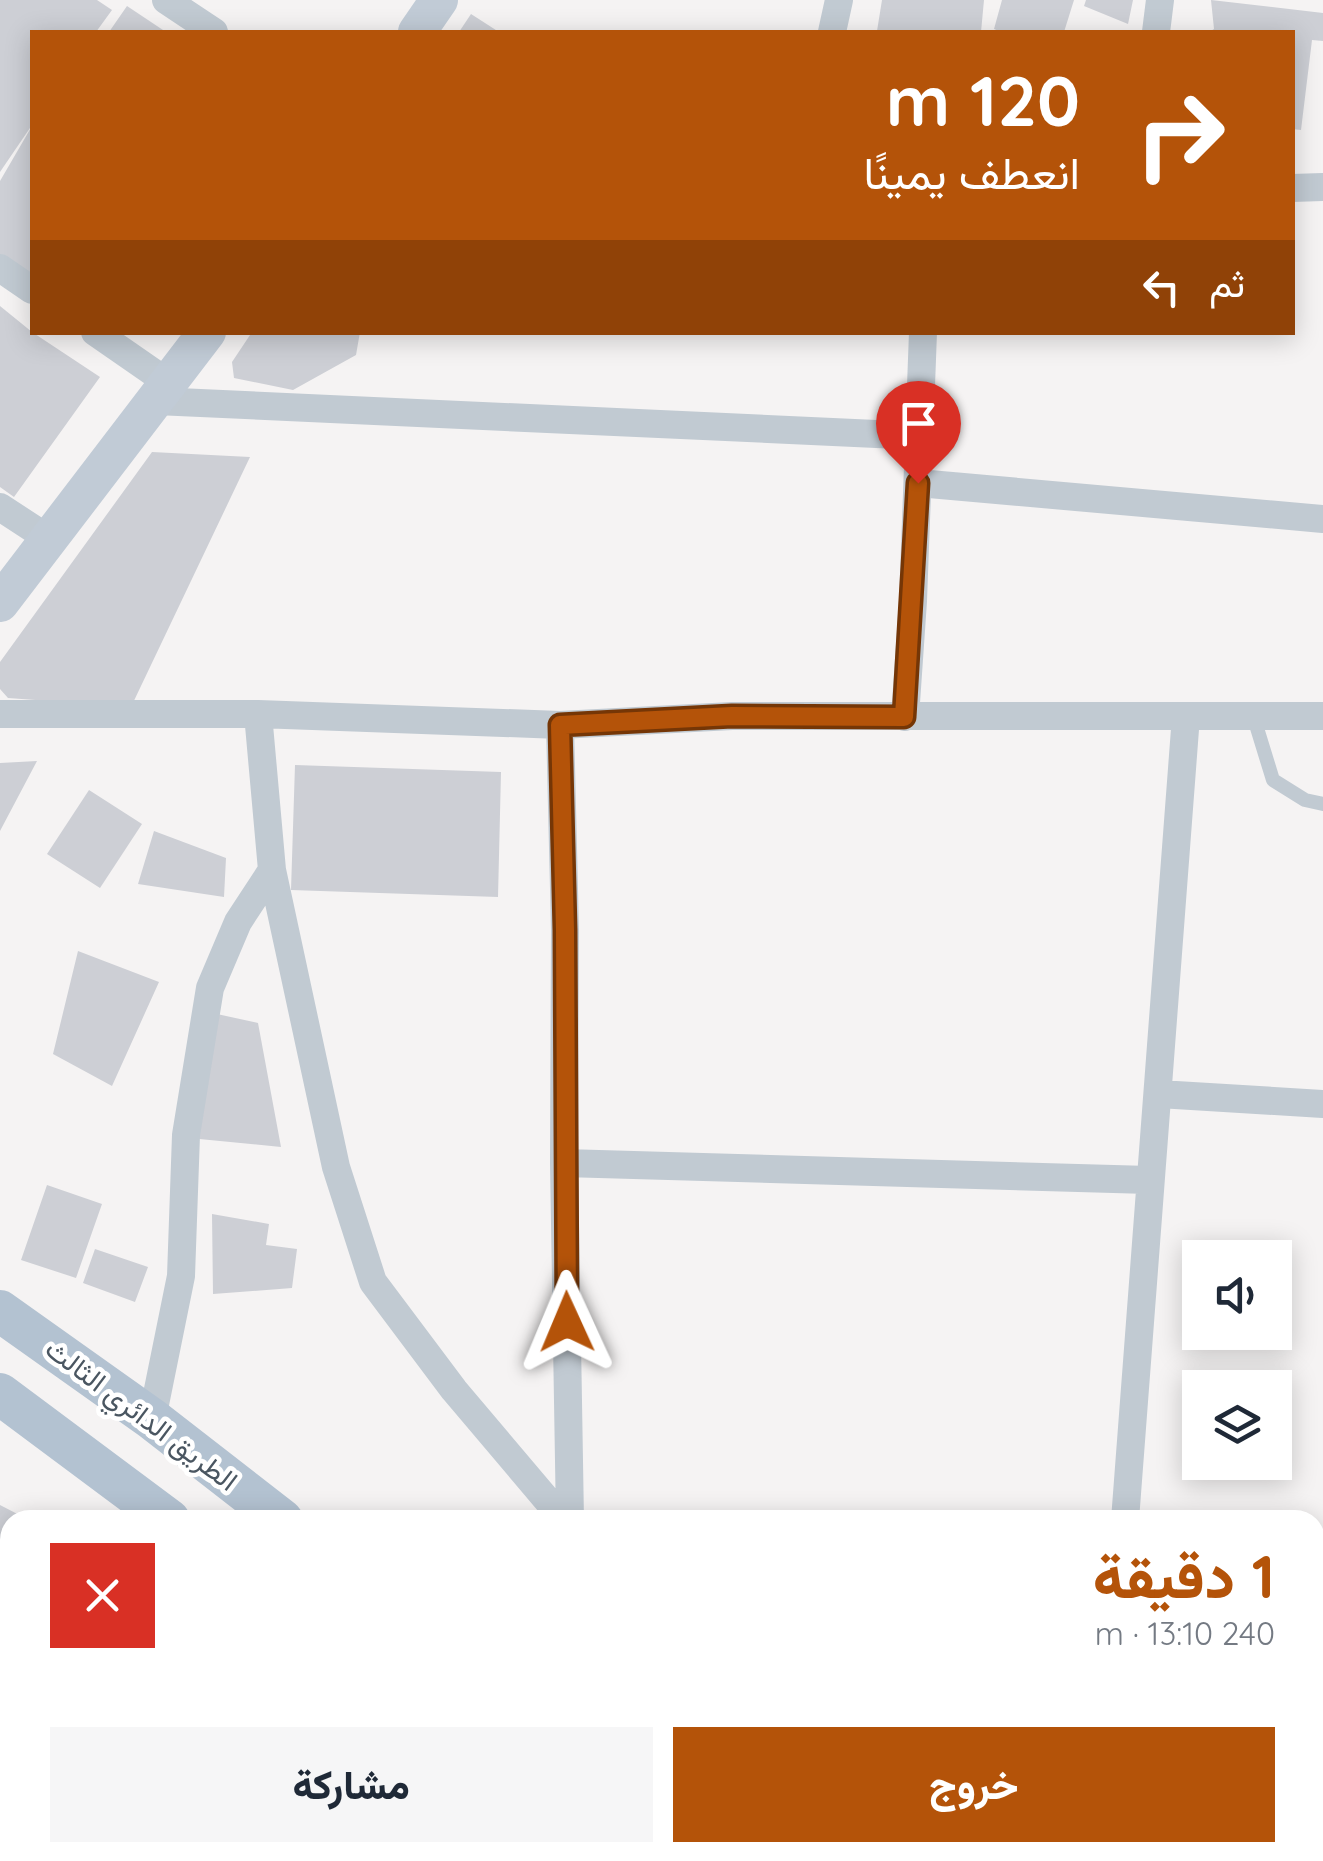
<!DOCTYPE html>
<html lang="ar">
<head>
<meta charset="utf-8">
<style>
	:root { --surface:#fff; --page:#f6f6f7; --text:#1f2937; --muted:#747a83; --accent:#b45309 }
	body { margin:0; font-family:Quicksand,Vazirmatn,sans-serif; background:var(--page); color:var(--text); direction:rtl; height:100vh; display:flex; flex-direction:column; font-size:38px; white-space:nowrap }
	* { box-sizing:border-box; margin:0 }
	p { font-size:32px; color:var(--muted) }
	.icon { flex:none; width:55px; height:55px; fill:none; stroke:currentColor; stroke-width:2; stroke-linecap:round; stroke-linejoin:round }
	.map { position:relative; flex:1; overflow:hidden; direction:ltr }
	.details { position:absolute; left:0px; top:1510px; width:1325px; height:352px; display:flex; flex-direction:column; background:var(--surface); border-radius:30px 30px 0 0; box-shadow:0 5px 25px #0003; direction:rtl }
	.details>* { flex:none }
	.banner { position:absolute; left:30px; top:30px; width:1265px; height:305px; border-radius:0px; box-shadow:0 5px 25px #0003; direction:rtl; background:#b45309; color:#fff; overflow:hidden }
	.buttons { position:absolute; left:1182px; top:1240px; display:grid; gap:20px }
	.buttons a { display:grid; place-items:center; width:110px; height:110px; border-radius:0px; background:var(--surface); box-shadow:0 5px 25px #0003; font-size:50px }
	.pin { position:absolute; display:grid; place-items:center; width:85px; height:85px; color:#fff; margin:-102px -42px; border-radius:50% 50% 50% 0; rotate:-45deg; box-shadow:0 0 10px #0007 }
	.pin .icon { rotate:45deg }
	.me { position:absolute; width:110px; margin:-55px; rotate:359deg; stroke-linejoin:round; filter:drop-shadow(0 0 8px #0008) }
	.turn { display:flex; align-items:center; gap:35px; height:210px; padding:0 50px; font-size:45px }
	.turn .icon { width:130px; height:130px; stroke-width:2.5 }
	.turn b { display:block; font-size:70px; line-height:85px }
	.then { display:flex; align-items:center; height:95px; padding:0 50px; background:#0003; gap:20px; font-size:38px }
	.round { display:grid; place-items:center; flex:none; width:105px; height:105px; border-radius:0px; background:var(--page) }
	.summary { display:flex; align-items:center; justify-content:space-between; height:170px; padding:0 50px }
	h1 { font-size:60px; font-weight:800; line-height:75px; color:var(--accent) }
	.primary-button { display:flex; gap:20px; margin-top:auto; padding:20px 50px }
	.primary-button a { flex:1; height:115px; border-radius:0px; background:var(--accent); color:#fff; font-size:40px; font-weight:800; line-height:115px; text-align:center }
	.primary-button a+a { background:var(--page); color:var(--text) }
	.map>svg:first-child { display:block }
	.building { fill:#cdcfd5 }
	.lines { fill:none; stroke-linecap:round; stroke-linejoin:round }
	.service { stroke:#c1cad2; stroke-width:14 }
	.minor { stroke:#c1cad2; stroke-width:28 }
	.secondary { stroke:#c1cbd6; stroke-width:38 }
	.primary { stroke:#b3c2d1; stroke-width:42 }
	.route-casing { stroke:#753606; stroke-width:25 }
	.route { stroke:#b45309; stroke-width:18 }
	.labels { text-anchor:middle; dominant-baseline:central; stroke-width:9; stroke-linejoin:round; paint-order:stroke }
	.street-label { font-size:28px; fill:#4a5661; stroke:#fff }
</style>
</head>
<body>
<div class="map">
<svg width="1323" height="1861" viewBox="0 0 1323 1861">
	<rect width="100%" height="100%" fill="#f5f3f3"/>
	<path class="building" d="M 0,0 L 97,0 L 112,10 L 96,32 L 32,32 L 32,125 L 0,172 Z
		M 882,0 L 984,0 L 981,32 L 877,31 Z
		M 1002,0 L 1074,0 L 1064,32 L 1001,32 L 994,29 Z
		M 1086,0 L 1133,0 L 1128,24 L 1084,6 Z
		M 1211,0 L 1323,13 L 1323,41 L 1312,40 L 1301,130 L 1292,129 L 1292,32 L 1209,32 L 1214,29 Z
		M 127,6 L 166,32 L 109,32 Z
		M 471,14 L 499,32 L 459,32 Z
		M 32,126 L 32,277 L 0,257 L 0,181 Z
		M 0,306 L 32,332 L 100,377 L 14,497 L 0,487 Z
		M 252,332 L 360,332 L 356,355 L 293,390 L 234,378 L 232,362 Z
		M 152,452 L 250,457 L 131,707 L 8,698 L 0,689 L 0,662 Z
		M 37,761 L 0,831 L 0,763 Z
		M 295,765 L 501,772 L 498,897 L 291,890 Z
		M 89,790 L 142,824 L 100,888 L 47,854 Z
		M 154,831 L 226,858 L 224,897 L 138,884 Z
		M 78,951 L 159,982 L 112,1086 L 53,1054 Z
		M 217,1014 L 258,1023 L 281,1147 L 189,1138 Z
		M 47,1185 L 102,1204 L 76,1278 L 21,1260 Z
		M 212,1214 L 269,1224 L 266,1245 L 297,1249 L 292,1288 L 213,1294 Z
		M 95,1249 L 148,1267 L 135,1302 L 83,1283 Z
		M 0,1505 L 29,1520 L 10,1520 L 10,1580 L 0,1574 Z
		M 262,1852 L 344,1852 L 343,1861 L 262,1861 Z"/>
	<g class="lines">
		<path class="service" d="M 1253,715 L 1273,780 L 1305,800 L 1323,804"/>
		<path class="minor" d="M 166,0 L 214,32
			M 832,32 L 839,0
			M 1156,32 L 1160,0
			M 1292,188 L 1323,187
			M 0,268 L 32,290
			M 95,332 L 170,384
			M 156,401 L 920,436
			M 918,483 L 1323,519
			M 0,507 L 49,539
			M 0,714 L 258,714 L 560,725 L 732,716 L 1323,716
			M 258,714 L 272,870 L 336,1167 L 373,1282 L 454,1390 L 564,1520
			M 905,717 L 913,601 L 923,332
			M 560,725 L 565,930 L 564,1163 L 1149,1180
			M 1159,1094 L 1323,1104
			M 564,1163 L 570,1520
			M 152,1419 L 181,1276 L 186,1135 L 210,988 L 238,922 L 272,870
			M 1125,1520 L 1186,716
			M 1315,1685 L 1323,1685
			M 749,1852 L 751,1861
			M 101,1861 L 102,1852"/>
		<path class="secondary" d="M 417,32 L 439,0
			M 0,603 L 207,332"/>
		<path class="primary" d="M 0,1311 L 152,1419 L 282,1520
			M 0,1394 L 169,1520
			M 563,1852 L 573,1861
			M 678,1852 L 688,1861"/>
	</g>
	<g class="lines">
		<defs>
			<path id="route" d="M 567,1322 L 565,930 L 560,725 L 732,716 L 904,717 L 918,483"/>
		</defs>
		<use href="#route" class="route-casing"/>
		<use href="#route" class="route"/>
	</g>
	<g class="labels">
		<g class="street-label">
			<text transform="translate(142 1414) rotate(37)">الطريق الدائري الثالث</text>
		</g>
	</g>
</svg>
<div class="buttons">
<a><svg class="icon" aria-label="sound" viewBox="0 0 24 24"><path d="M4 9h4l5-4v14l-5-4H4zM17 9q2 3 0 6"/></svg></a>
<a><svg class="icon" aria-label="layers" viewBox="0 0 24 24"><path d="M12 4l9 5-9 5-9-5zM3 14l9 5 9-5"/></svg></a>
</div>
<div class="pin" style="left:918px;top:483px;background:#d93025"><svg class="icon" aria-label="arrive" viewBox="0 0 24 24"><path d="M6 21V4h12l-3 4 3 4H6"/></svg></div>
<svg class="me" style="left:567px;top:1322px" viewBox="-20 -20 40 40"><path d="M0-17L14 15 0 8-14 15z" fill="#b45309" stroke="#fff" stroke-width="4"/></svg>
<div class="banner">
<div class="turn"><svg class="icon" aria-label="right" viewBox="0 0 24 24"><path d="M7 20v-9h11M14 6l5 5-5 5"/></svg><div><b>120 m</b>انعطف يمينًا</div></div>
<div class="then">ثم<svg class="icon" aria-label="left" viewBox="0 0 24 24"><path d="M17 20v-9H6M10 6l-5 5 5 5"/></svg></div>
</div>
<section class="details">
<div class="summary"><div><h1>1 دقيقة</h1><p>240 m · 13:10</p></div><a class="round" style="background:#d93025;color:#fff"><svg class="icon" aria-label="close" viewBox="0 0 24 24"><path d="M6 6l12 12M18 6L6 18"/></svg></a></div>
<div class="primary-button"><a>خروج</a><a>مشاركة</a></div>
</section>
</div>
</body>
</html>
